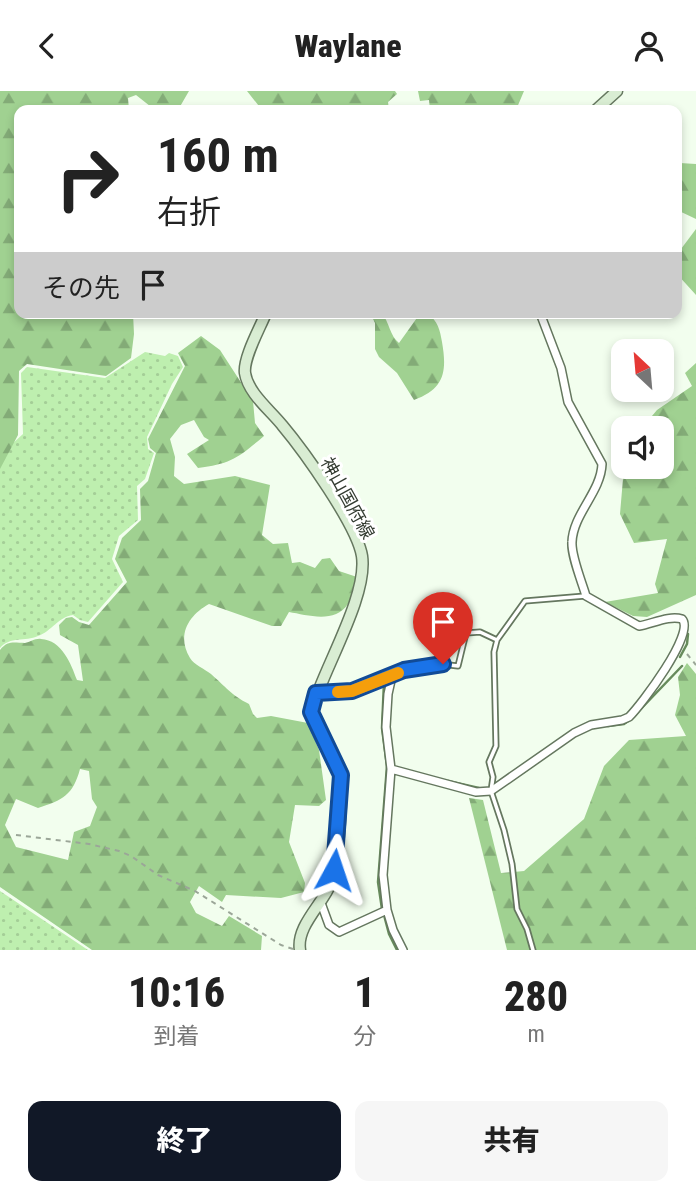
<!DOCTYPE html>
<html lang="ja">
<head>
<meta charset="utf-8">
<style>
	:root { --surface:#fff; --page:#f6f6f6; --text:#222; --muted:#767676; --accent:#111827 }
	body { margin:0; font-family:"Roboto Condensed","Noto Sans JP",sans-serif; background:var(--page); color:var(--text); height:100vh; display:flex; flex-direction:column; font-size:26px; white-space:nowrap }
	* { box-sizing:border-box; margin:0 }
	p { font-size:23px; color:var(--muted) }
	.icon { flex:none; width:38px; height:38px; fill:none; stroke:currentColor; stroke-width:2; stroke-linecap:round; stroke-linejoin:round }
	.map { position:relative; height:859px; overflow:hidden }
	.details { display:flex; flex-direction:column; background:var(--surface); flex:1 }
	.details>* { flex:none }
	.hud { position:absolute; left:14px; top:14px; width:668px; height:214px; border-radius:14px; box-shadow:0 4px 10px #0003; background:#fff; color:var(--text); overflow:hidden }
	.needle { width:46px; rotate:334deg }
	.controls { position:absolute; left:611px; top:248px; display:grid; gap:14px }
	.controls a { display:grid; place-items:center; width:63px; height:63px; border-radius:14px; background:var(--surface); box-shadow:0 4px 10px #0003; font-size:35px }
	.pin { position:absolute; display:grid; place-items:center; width:60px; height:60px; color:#fff; margin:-72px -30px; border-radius:50% 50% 50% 0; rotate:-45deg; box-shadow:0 0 7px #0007 }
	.pin .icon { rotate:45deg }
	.me { position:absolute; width:77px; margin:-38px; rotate:5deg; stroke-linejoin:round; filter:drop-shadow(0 0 5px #0008) }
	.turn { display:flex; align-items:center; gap:24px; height:147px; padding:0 28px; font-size:32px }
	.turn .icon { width:91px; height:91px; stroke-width:2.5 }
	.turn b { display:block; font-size:49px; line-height:60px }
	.then { display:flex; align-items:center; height:66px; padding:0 28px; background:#0003; gap:14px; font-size:26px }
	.eta { display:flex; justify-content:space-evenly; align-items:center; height:119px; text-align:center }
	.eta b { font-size:42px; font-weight:800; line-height:49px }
	.cta { display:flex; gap:14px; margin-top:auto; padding:14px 28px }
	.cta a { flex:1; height:80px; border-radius:14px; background:var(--accent); color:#fff; font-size:28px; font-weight:800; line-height:80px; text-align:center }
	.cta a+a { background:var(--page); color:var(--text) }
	header { display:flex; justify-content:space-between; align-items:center; height:91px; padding:0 28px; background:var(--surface); font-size:32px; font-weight:800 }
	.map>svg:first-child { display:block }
	.grass { fill:url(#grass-dots) }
	.forest { fill:url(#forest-firs); fill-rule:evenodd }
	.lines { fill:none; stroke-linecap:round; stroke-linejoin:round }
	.stream { stroke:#678b5c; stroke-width:2.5 }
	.service-casing { stroke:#65775f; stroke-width:7 }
	.minor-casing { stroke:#65775f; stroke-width:10 }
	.secondary-casing { stroke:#65775f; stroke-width:13 }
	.path { stroke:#9ba698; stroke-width:2; stroke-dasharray:5 5; stroke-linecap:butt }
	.service { stroke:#fff; stroke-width:3.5 }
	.minor { stroke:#fff; stroke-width:7 }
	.secondary { stroke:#d9edd3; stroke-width:10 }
	.route-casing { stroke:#114b97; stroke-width:18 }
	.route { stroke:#1a73e8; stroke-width:12 }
	.slow { stroke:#f59e0b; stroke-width:12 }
	.labels { text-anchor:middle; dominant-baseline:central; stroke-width:6; stroke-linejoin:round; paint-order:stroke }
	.street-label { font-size:18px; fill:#333b31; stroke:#fff }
</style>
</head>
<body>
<header><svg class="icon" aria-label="back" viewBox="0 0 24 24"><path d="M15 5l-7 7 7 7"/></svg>Waylane<svg class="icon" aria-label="person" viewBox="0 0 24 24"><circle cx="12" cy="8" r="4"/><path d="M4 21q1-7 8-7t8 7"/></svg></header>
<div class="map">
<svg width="696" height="859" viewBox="0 0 696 859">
	<defs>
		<pattern id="grass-dots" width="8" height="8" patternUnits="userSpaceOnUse" patternTransform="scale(1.75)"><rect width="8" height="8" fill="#beefaf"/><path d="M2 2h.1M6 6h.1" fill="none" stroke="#a4ce97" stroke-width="1.8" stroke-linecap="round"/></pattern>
		<pattern id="forest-firs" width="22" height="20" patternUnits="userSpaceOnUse" patternTransform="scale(1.75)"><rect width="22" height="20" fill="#a0d191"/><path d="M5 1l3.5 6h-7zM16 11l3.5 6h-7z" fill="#83ab77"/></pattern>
	</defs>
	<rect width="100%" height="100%" fill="#f2feee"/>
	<path class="grass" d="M 145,261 L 165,265 L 169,262 L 178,265 L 183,276 L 172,293 L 147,346 L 148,358 L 154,362 L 145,388 L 137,395 L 138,429 L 119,445 L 112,468 L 123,491 L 88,531 L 80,529 L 73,524 C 58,526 52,540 38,545 C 25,551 10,545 0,557 L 0,364 L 23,343 L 21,282 L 27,276 L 105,287 Z
		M 0,800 L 88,859 L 0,859 Z"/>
	<path class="forest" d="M 0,0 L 189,0 L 178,19 L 155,19 L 136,4 L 128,7 L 129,19 L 19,19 L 19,222 L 133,222 L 134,243 L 131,267 L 106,285 L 27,273 L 19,280 L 18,344 L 0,378 Z
		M 247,0 L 395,0 L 397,3 L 388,11 L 389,19 L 262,19 Z
		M 418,0 L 524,0 L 516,19 L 430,19 L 429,9 L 420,10 Z
		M 680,72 L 696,73 L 696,128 L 677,119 Z
		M 696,138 L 696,204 L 677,183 L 678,162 Z
		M 370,222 L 382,222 C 389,231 390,245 399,252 L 419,224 L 427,222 C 438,230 440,239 442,251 C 447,280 445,298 414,309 L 397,282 L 379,266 L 375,258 L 375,232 Z
		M 201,245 L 220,259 L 253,310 L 255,332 L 264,345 C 239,366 231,373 198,377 L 187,363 L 209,349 L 204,346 L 194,329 L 181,334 L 170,348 L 175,366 L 174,385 L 184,393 L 235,385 L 270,394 L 262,444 L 273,453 L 288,452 L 292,472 L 300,471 L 315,477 L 322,468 L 330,467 L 339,480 L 357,486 C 354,494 353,506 348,513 C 335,533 307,524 289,521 L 281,535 L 272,535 L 209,513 C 189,524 176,544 190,567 C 194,574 205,578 211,583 C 226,596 231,604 249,613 L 253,623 L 257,627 L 271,625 L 308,632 L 319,659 L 326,709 L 319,715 L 295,714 L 289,751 L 305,792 L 304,801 L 281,807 L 226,804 L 222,811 L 199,795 L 190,811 L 196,822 L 222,835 L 229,825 L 262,845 L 261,859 L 92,859 L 0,796 L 0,559 C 8,549 14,552 25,552 C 30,551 36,547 41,548 C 62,549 71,573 77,589 L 83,590 L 78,554 L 60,544 L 59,534 L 66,527 L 72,526 L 79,531 L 89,534 L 127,491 L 115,468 L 122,447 L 141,429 L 140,398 L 148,390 L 156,362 L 150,357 L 148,348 L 185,275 L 178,262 ZM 80,678 L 89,680 L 92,708 L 97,716 L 90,735 L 74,741 L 68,769 L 16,756 L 5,734 L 16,708 L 38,717 C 63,709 73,704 80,678 Z
		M 696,272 L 696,504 L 647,526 L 633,525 L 605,511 L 658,502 L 655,493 L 667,448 L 634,452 L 620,423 L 624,376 L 662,376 L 662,338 L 641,338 L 657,319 L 692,295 L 685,282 Z
		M 687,572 L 696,583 L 696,859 L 507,859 L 469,707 L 483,709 L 501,782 L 524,780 L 584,728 L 604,675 L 629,649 L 686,645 L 675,624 L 680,604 L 678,586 Z"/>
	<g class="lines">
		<path class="stream" d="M 680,566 L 687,553 L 688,543
			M 636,623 L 682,575
			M 608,635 L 624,633 L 631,628
			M 448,690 L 479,697
			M 495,700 L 527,679
			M 382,818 L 378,791 L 387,675 L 382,637 L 384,591
			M 384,824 L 389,843 L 397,859"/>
		<defs>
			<path id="service" d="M 392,585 C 412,575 436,572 458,575 L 466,542 L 480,541 L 497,549
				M 533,859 L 527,838 L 517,818 L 512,773 L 504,739 L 491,700 L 493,686 L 489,671 L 496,655 L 494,561 L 497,549 L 525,510 L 585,505"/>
			<path id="minor" d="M 316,602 L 352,600 L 392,585
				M 391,678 L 476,701 L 491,700 L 574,642 L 591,634 L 622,629 L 629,626 C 641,614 696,542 682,528 C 669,524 652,533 639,535 L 586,505 C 582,491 571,465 572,451 C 573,423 601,401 602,373 L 568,311 L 561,277 L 540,222
				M 321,812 L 329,834 L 339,841 L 387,819 L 383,784 L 391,678 L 386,636 L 388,603 L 392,585
				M 387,819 L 393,839 L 403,859"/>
			<path id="secondary" d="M 596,19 L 617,0
				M 266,222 C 260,237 243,267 245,282 C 248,302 270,319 282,334 C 303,359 357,434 362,465 C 368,506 323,578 311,621 C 317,640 331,656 338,674 C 345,693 338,772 331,792 C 323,813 296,835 300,859"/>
		</defs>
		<use href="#service" class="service-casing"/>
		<use href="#minor" class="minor-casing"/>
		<use href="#secondary" class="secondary-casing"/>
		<path class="path" d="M 687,563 L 696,574
			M 16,744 L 89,753 L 119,760 L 131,765 L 158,784 L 195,800 L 281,854 L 293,858"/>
		<use href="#service" class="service"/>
		<use href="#minor" class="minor"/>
		<use href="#secondary" class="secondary"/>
	</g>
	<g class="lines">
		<defs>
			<path id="route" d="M 334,779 L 341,684 L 311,621 L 316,602 L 352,600 L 404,579 L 443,573"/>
		</defs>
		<use href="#route" class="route-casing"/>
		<use href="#route" class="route"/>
		<path class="slow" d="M 338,601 L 352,600 L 398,582"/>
	</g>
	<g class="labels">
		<g class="street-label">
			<text transform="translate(348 407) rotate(61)">神山国府線</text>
		</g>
	</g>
</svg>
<div class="controls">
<a><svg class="needle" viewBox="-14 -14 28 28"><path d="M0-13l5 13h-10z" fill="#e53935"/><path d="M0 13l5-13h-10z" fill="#767676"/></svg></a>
<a><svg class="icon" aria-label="sound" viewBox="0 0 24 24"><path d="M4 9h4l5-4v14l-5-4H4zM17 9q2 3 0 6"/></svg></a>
</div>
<div class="pin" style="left:443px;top:573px;background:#d93025"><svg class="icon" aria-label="arrive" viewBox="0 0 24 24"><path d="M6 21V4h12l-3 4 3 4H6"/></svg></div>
<svg class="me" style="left:334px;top:779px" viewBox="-20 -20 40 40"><path d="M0-17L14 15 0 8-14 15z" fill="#1a73e8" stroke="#fff" stroke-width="4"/></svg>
<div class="hud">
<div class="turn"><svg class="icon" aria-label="right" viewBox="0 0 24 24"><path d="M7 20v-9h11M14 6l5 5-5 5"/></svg><div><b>160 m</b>右折</div></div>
<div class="then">その先<svg class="icon" aria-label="arrive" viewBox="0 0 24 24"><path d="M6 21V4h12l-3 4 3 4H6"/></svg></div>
</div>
</div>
<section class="details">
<div class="eta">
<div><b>10:16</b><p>到着</p></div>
<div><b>1</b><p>分</p></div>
<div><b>280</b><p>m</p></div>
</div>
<div class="cta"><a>終了</a><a>共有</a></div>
</section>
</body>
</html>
